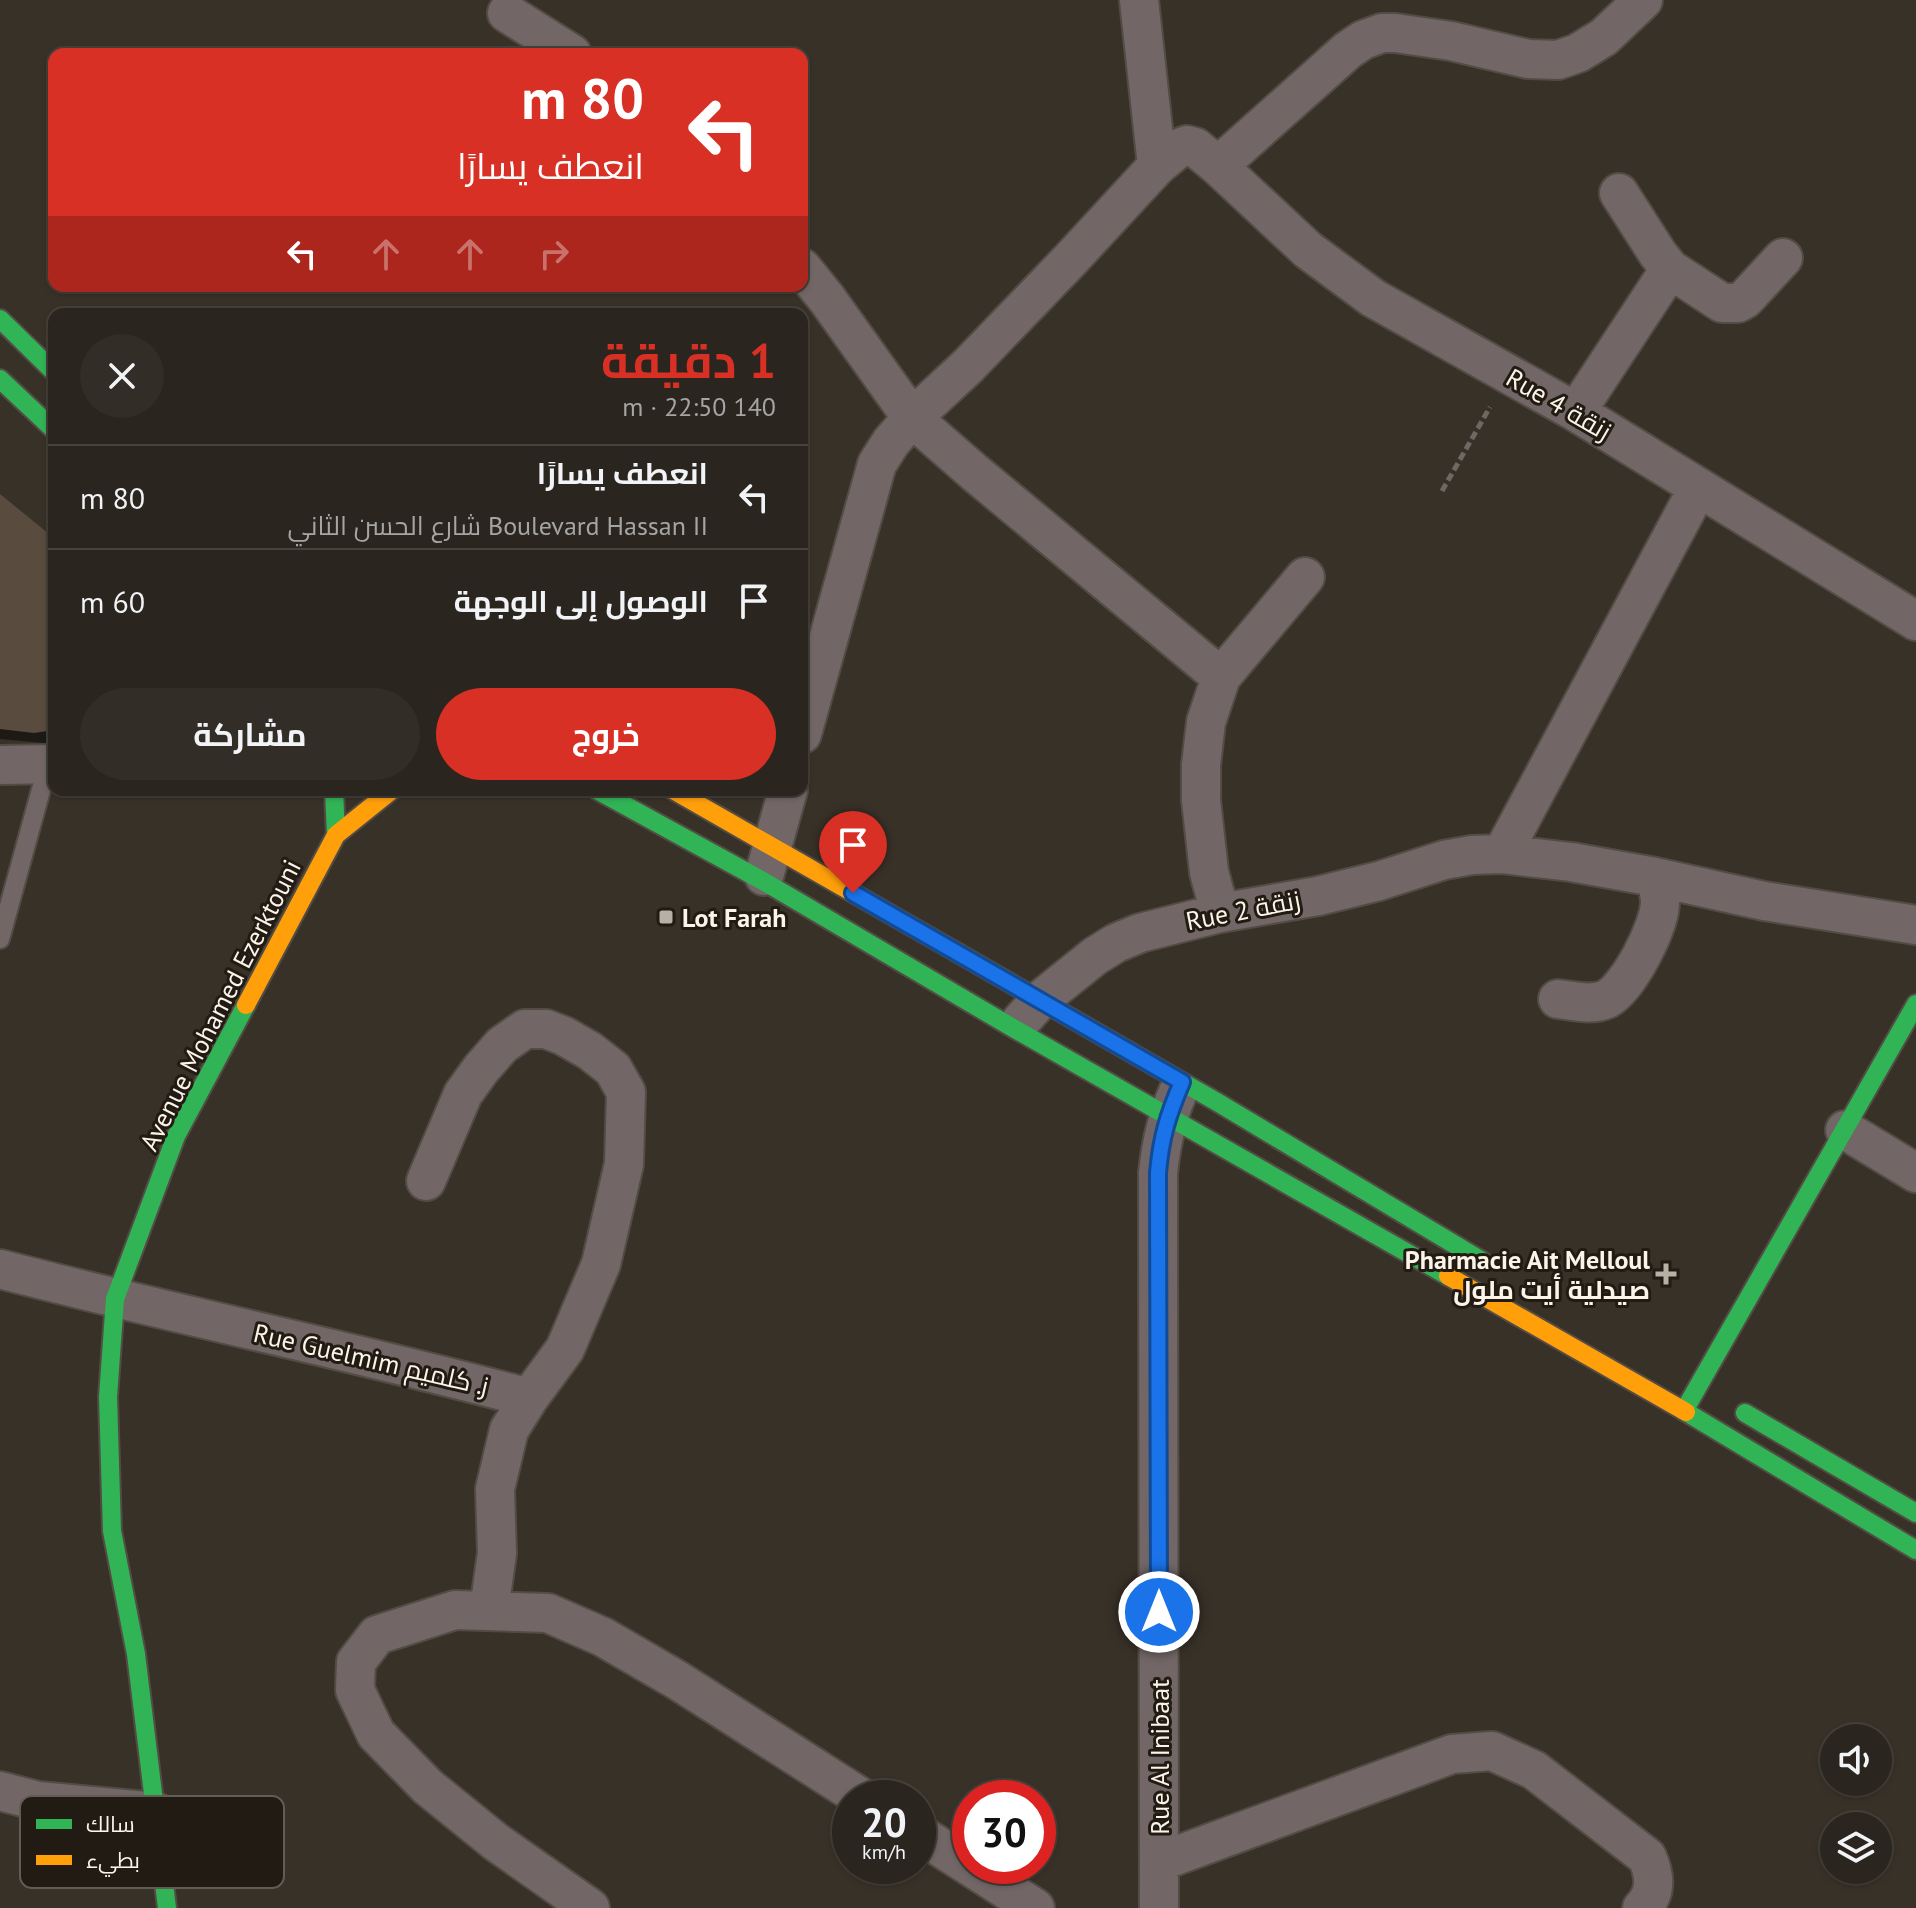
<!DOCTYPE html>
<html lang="ar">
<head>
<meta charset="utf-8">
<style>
	:root { --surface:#2a251e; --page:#322d27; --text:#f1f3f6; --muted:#a5a5a4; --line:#46423c; --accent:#d93025 }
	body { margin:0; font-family:"PT Sans",Cairo,sans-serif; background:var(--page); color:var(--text); direction:rtl; height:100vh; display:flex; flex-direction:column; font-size:30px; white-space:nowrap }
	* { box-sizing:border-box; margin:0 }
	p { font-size:26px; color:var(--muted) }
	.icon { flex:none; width:44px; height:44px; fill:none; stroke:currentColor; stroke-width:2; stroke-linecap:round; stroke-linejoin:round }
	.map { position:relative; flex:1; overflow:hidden; direction:ltr }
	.panel { position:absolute; left:48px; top:308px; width:760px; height:488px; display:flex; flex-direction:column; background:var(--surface); border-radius:16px; box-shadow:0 2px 6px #0004,0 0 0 2px var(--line); direction:rtl }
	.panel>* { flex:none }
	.top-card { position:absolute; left:48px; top:48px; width:760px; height:244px; border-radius:16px; box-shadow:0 2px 6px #0004,0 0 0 2px var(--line); direction:rtl; background:#d93025; color:#fff; overflow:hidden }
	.buttons { position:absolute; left:1820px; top:1724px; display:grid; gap:16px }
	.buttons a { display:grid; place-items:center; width:72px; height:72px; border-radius:50%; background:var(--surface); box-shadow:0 2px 6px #0004,0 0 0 2px var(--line); font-size:40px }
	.speed { position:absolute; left:832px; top:1780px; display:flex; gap:16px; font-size:40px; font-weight:700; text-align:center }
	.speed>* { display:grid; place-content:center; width:104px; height:104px; border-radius:50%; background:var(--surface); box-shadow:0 2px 6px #0004,0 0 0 2px var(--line); line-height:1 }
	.speed small { font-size:20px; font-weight:400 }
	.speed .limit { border:12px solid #d22; background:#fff; color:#111 }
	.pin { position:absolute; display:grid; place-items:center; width:68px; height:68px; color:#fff; margin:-82px -34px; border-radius:50% 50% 50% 0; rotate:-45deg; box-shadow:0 0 8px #0007 }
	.pin .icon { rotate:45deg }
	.me { position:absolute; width:88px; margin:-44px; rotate:0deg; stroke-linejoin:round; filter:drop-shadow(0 0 6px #0008) }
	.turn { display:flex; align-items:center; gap:28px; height:168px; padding:0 32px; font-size:36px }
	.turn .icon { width:104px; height:104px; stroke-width:2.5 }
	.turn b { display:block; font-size:56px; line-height:68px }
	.lanes { display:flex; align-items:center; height:76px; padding:0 32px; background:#0003; justify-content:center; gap:40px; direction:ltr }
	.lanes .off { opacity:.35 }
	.round { display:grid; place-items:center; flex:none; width:84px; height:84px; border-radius:42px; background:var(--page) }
	.overview { display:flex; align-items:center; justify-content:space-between; height:136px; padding:0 32px }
	h1 { font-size:48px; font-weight:700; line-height:60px; color:var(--accent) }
	.cta { display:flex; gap:16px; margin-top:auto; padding:16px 32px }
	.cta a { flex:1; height:92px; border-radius:48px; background:var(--accent); color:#fff; font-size:32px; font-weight:700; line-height:92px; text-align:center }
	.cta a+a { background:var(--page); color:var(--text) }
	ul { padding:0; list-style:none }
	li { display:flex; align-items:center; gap:24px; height:104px; padding:0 32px; border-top:2px solid var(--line) }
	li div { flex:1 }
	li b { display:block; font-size:30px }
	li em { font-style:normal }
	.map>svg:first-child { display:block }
	.shadow { fill:#0007 }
	.building { fill:#594c3f }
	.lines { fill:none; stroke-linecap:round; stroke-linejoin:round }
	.lane-casing { stroke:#524c45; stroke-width:22 }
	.street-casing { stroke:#524c45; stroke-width:42 }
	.fast-casing { stroke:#524c45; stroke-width:22 }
	.slow-casing { stroke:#524c45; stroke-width:22 }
	.path { stroke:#6e6763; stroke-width:5; stroke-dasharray:8 4; stroke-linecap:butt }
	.lane { stroke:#726766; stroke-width:18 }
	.street { stroke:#726766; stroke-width:38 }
	.fast { stroke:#30b455; stroke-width:18 }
	.slow { stroke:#ff9f0a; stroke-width:18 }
	.route-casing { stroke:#114b97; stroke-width:20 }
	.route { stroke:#1a73e8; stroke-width:14 }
	.poi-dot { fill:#b7b0a5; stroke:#211b13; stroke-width:3 }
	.labels { text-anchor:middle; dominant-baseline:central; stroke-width:6; stroke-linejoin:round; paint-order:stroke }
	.street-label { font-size:26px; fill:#fcf4e9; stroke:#211b13 }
	.poi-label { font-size:26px; font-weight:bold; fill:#fcf4e9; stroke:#211b13; text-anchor:start }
	.key { fill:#211b13; stroke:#635c53; stroke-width:2 }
	.key-label { font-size:22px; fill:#fcf4e9 }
</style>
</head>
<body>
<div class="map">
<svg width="1916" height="1908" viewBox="0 0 1916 1908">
	<rect width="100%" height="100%" fill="#383128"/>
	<path class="shadow" d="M 0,496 L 54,541 L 54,744 L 0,739 Z"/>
	<path class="building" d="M 0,494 L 54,538 L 54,730 L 34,733 L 0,729 Z"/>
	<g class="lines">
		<defs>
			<path id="lane" d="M 0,939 L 48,764"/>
			<path id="street" d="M 1139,0 L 1157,166
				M 507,13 L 572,54
				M 1218,166 L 1308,250 L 1373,298 L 1576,412 L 1916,621
				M 1619,193 L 1658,254 L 1670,269 L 1722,303 L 1738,303 L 1745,299 L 1783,258
				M 802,268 L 827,299 L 912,418 L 974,472 L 1221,677
				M 1576,412 L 1670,269
				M 802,734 L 877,464 L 891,442 L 912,418 L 968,366 L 1071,259 L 1157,166 L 1179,148 L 1187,145 L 1195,147 L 1218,166 L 1348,50 L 1363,40 L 1382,33 L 1395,33 L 1451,41 L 1528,59 L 1558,60 L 1578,53 L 1604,37 L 1643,0
				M 0,765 L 54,764
				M 1502,854 L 1698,488
				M 764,876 L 788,790
				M 1220,913 L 1209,872 L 1201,800 L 1201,765 L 1206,722 L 1221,677 L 1305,577
				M 1558,999 C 1574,1001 1592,1006 1607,999 C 1629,987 1660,926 1660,902 C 1660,894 1657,885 1655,877
				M 1021,1021 L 1039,1001 L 1095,956 L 1116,943 L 1140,933 L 1220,913 L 1318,896 L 1379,881 L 1444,860 L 1472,855 L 1502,854 L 1571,862 L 1655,877 L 1764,901 L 1916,925
				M 1845,1130 L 1916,1173
				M 426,1181 L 463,1094 L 481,1069 L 502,1045 L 525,1029 L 546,1029 L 564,1036 L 590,1051 L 613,1069 L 626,1092 L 624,1164 L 601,1264 L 565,1349 L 529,1398
				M 0,1269 C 176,1315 354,1351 529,1398 L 509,1430 L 495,1489 L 497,1553 L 489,1610
				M 0,1791 L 38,1801 L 156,1812
				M 918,1833 L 1035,1908
				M 1159,1862 L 1452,1754 L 1492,1751 L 1534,1770 L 1647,1857 C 1655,1875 1657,1893 1642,1908
				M 590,1908 L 496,1842 L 428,1787 L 376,1734 L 355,1690 L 356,1662 L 377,1635 L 455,1610 L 548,1613 L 603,1637 L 677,1680 L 862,1798
				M 1159,1908 L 1158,1173 C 1161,1144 1166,1119 1178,1092"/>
			<path id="fast" d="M 0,319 L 54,372
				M 0,379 L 54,430
				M 334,790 L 336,835
				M 597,790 L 763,881 L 1013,1028 L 1448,1276
				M 958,953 L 1217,1102 L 1482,1261
				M 1684,1411 L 1916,1004
				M 1686,1412 L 1916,1550
				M 1745,1413 L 1916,1513
				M 167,1908 L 136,1654 L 112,1531 L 108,1397 L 115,1299 L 176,1136 L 246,1005"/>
			<path id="slow" d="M 673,790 L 958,953
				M 246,1005 L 336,835 L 392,790
				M 1448,1276 L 1686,1412"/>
		</defs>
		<use href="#lane" class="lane-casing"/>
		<use href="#street" class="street-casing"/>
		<use href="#fast" class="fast-casing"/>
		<use href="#slow" class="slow-casing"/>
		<path class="path" d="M 1442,491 L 1490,407"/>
		<use href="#lane" class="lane"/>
		<use href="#street" class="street"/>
		<use href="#fast" class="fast"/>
		<use href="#slow" class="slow"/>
	</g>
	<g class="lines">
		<defs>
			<path id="route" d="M 853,893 L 1182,1082 C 1168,1115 1161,1137 1158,1173 L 1159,1612"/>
		</defs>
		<use href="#route" class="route-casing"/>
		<use href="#route" class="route"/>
	</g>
	<g class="poi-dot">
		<rect x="658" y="909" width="16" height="16" rx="4"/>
		<path d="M1662 1262h8v8h8v8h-8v8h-8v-8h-8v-8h8z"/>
	</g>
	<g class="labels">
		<g class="street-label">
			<text transform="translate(1559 404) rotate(30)">Rue 4 زنقة</text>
			<text transform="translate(1243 910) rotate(-11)">Rue 2 زنقة</text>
			<text transform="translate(220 1005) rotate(-63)">Avenue Mohamed Ezerktouni</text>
			<text transform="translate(371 1359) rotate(13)">Rue Guelmim ز. كلميم</text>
			<text transform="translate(1159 1757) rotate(-90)">Rue Al Inibaat</text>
		</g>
		<g class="poi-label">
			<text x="682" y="917">Lot Farah</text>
			<text x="1650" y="1259" text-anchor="end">Pharmacie Ait Melloul<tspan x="1650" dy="30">صيدلية أيت ملول</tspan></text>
		</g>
	</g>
	<rect x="20" y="1796" width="264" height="92" rx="12" class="key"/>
	<rect x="36" y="1819" width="36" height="10" fill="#30b455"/>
	<rect x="36" y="1855" width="36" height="10" fill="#ff9f0a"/>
	<g class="key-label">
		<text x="86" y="1832">سالك</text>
		<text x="86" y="1868">بطيء</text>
	</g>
</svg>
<div class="buttons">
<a><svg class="icon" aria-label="sound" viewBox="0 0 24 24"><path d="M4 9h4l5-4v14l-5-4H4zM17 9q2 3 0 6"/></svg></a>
<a><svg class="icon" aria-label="layers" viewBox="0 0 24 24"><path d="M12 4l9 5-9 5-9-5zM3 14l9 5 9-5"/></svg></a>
</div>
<div class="speed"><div>20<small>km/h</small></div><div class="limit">30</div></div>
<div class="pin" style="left:853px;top:893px;background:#d93025"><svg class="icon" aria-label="arrive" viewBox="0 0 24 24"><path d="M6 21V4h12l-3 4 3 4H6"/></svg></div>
<svg class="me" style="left:1159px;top:1612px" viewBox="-20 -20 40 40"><circle r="17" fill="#1a73e8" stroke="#fff" stroke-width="3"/><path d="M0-11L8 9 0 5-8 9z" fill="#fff"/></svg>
<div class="top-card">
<div class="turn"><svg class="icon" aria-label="left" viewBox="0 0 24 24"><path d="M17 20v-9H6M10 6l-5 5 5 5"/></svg><div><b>80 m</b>انعطف يسارًا</div></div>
<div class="lanes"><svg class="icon" aria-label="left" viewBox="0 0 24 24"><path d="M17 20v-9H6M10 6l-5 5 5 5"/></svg><svg class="icon off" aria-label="ahead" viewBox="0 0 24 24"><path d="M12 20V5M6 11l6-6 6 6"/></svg><svg class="icon off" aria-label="ahead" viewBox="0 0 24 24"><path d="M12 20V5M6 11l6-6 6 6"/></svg><svg class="icon off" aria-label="right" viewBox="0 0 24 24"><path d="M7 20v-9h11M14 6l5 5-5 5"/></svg></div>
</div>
<section class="panel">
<div class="overview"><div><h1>1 دقيقة</h1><p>140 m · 22:50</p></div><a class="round"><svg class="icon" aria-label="close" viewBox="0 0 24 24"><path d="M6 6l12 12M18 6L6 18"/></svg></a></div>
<ul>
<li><svg class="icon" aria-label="left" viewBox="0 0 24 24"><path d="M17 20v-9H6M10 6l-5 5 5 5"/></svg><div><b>انعطف يسارًا</b><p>Boulevard Hassan II شارع الحسن الثاني</p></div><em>80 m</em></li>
<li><svg class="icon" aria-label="arrive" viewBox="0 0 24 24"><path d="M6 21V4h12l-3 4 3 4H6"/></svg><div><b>الوصول إلى الوجهة</b></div><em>60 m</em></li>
</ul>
<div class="cta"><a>خروج</a><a>مشاركة</a></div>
</section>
</div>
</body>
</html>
